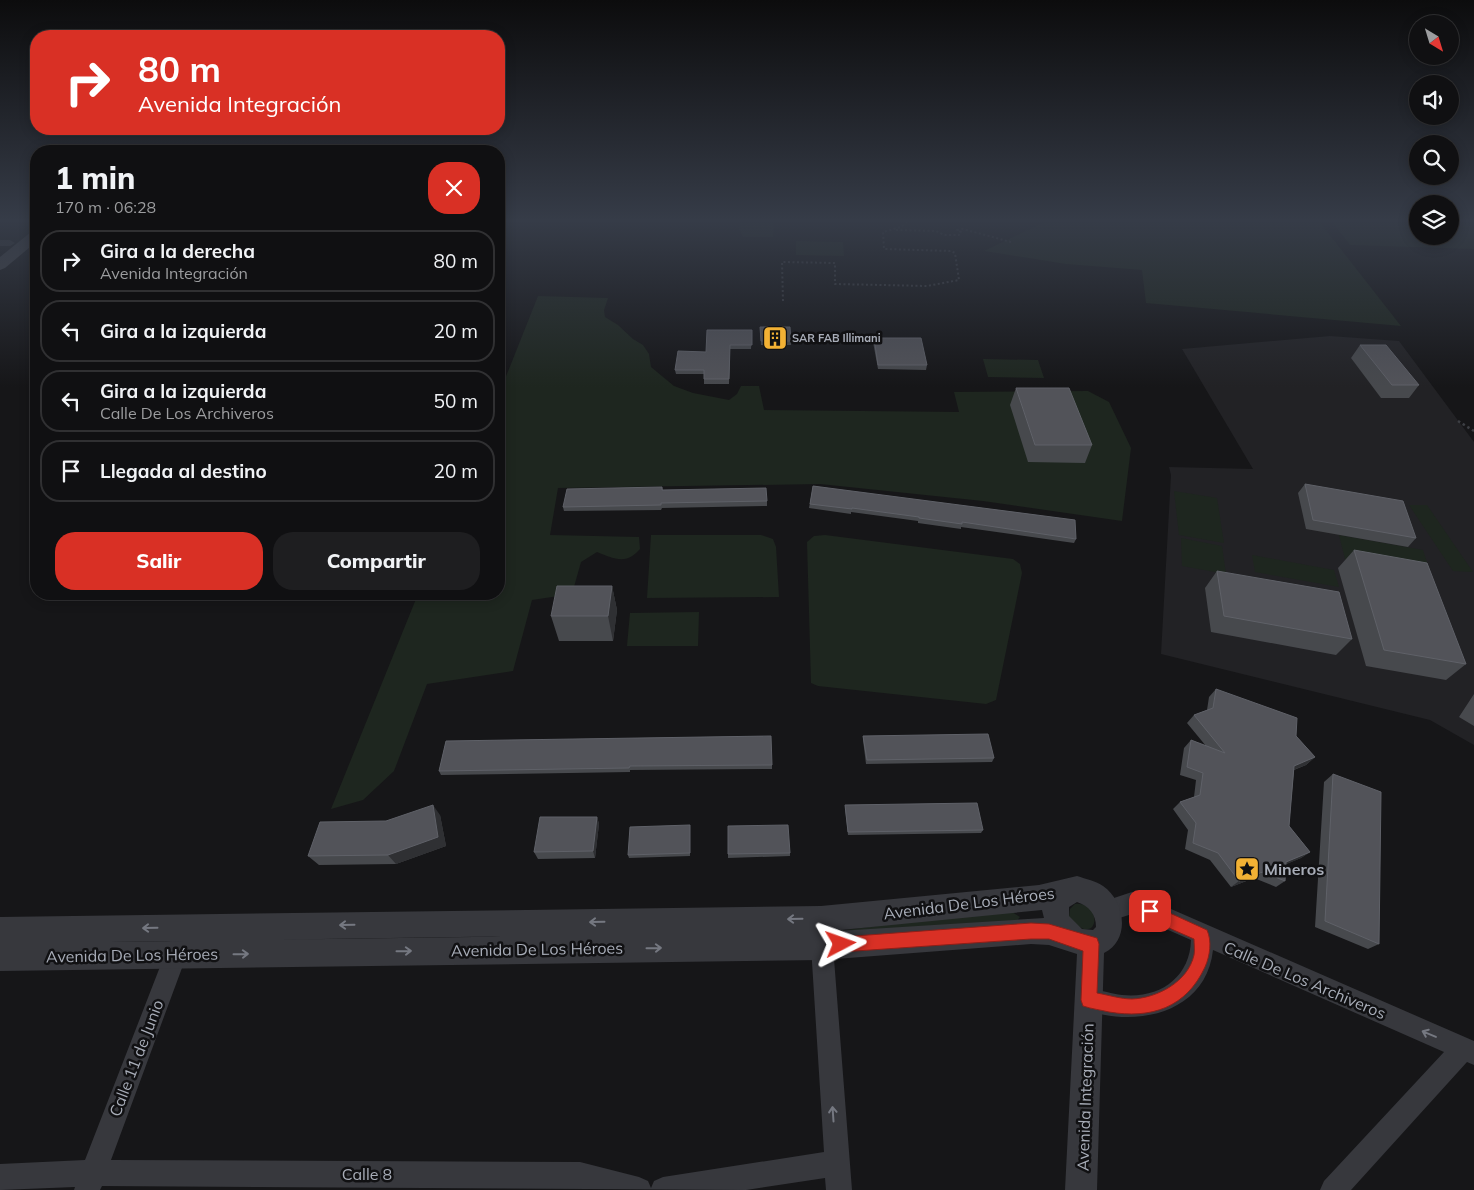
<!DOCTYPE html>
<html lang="es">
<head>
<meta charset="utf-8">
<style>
	:root { --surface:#101012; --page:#1e1e20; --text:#f1f3f6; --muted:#9c9d9f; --line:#303032; --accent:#d93025 }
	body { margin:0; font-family:Mulish,sans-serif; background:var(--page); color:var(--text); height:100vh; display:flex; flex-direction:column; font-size:19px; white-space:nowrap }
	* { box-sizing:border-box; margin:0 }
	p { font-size:16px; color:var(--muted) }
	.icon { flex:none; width:28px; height:28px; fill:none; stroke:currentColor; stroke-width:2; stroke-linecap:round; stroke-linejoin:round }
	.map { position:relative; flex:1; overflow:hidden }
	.panel { position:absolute; left:30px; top:145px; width:475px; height:455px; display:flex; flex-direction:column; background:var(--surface); border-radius:20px; box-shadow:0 2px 12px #0003,0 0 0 1px var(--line) }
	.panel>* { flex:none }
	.banner { position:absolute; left:30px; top:30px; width:475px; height:105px; border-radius:20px; box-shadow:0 2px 12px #0003,0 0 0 1px var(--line); background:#d93025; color:#fff; overflow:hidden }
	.needle { width:32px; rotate:142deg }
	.fabs { position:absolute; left:1409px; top:15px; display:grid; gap:10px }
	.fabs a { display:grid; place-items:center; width:50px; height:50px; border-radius:50%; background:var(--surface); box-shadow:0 2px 12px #0003,0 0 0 1px var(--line); font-size:25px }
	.pin { position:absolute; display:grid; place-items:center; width:42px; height:42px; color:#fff; margin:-21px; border-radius:10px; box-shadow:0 2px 8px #0006 }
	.me { position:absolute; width:55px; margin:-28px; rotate:86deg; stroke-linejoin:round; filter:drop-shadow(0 0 4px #0008) }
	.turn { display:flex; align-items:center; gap:18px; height:105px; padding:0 25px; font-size:22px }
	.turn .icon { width:65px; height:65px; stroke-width:2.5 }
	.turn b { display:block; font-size:35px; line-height:42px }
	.round { display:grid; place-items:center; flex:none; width:52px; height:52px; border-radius:20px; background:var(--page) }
	.summary { display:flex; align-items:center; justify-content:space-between; height:85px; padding:0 25px }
	h1 { font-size:30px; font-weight:800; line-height:38px }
	.button { display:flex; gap:10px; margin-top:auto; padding:10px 25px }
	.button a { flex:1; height:58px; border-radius:20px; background:var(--accent); color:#fff; font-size:20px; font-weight:800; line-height:58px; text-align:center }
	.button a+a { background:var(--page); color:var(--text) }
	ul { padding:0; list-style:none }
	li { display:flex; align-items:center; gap:15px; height:62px; margin:0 10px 8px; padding:0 15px; border:2px solid var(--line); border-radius:20px }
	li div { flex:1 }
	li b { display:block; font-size:19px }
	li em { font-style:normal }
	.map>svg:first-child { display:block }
	.built { fill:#222225 }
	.green { fill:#1e261f }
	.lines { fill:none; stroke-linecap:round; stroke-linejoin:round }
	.path-far1 { stroke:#3d3f44; stroke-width:2; stroke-dasharray:2 2.5; stroke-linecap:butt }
	.path { stroke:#3d3f44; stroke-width:2.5; stroke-dasharray:2.5 3; stroke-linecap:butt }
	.minor { fill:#37383d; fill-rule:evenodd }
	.tertiary { fill:#37383d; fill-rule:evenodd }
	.secondary { fill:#45474d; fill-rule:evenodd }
	.wall { fill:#47494d }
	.shaded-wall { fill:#2f3033 }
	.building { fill:#525359; stroke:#5f6168 }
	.oneway { stroke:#757881 }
	.route { fill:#d93025; stroke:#8d1f18 }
	.labels { text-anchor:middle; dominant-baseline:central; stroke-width:5; stroke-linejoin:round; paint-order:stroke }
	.far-poi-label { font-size:11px; font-weight:bold; fill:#a8adb8; stroke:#111113; text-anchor:start }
	.near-poi-label { font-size:16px; font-weight:bold; fill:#a8adb8; stroke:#111113; text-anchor:start }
	.near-street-label { font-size:16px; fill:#a8adb8; stroke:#111113 }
</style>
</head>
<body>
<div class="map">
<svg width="1474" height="1190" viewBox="0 0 1474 1190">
	<rect width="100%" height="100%" fill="#161618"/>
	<path class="built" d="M 1330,336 L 1399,341 L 1474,442 L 1474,745 L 1430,720 L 1161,654 L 1171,475 L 1169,467 L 1253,469 L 1182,349 Z"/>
	<path class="green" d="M 740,220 L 774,220 L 773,237 L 743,237 L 739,229 Z
		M 1049,220 L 1318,220 L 1401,326 L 1146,303 L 1142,270 L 1066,264 L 984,251 Z
		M 1331,220 L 1417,220 L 1418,236 L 1450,236 L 1450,220 L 1474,220 L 1474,249 L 1350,245 Z
		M 796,241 L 843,242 L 844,256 L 796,255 Z
		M 538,296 L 608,298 L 604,310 L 605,317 L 618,325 L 633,339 L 643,345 L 649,354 L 651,367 L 674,386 L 693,393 L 729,400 L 737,394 L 741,386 L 759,386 L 764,410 L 959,412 L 954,392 L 1088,391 L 1109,402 L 1131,448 L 1122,521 L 983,501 L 820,484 L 558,488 L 550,535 L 639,537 L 640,549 C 626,565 615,559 597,552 L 581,562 L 572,594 L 532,600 L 513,671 L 427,684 L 394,771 L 363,800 L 331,809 L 418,594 L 499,594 L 499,394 Z
		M 983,359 L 1038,360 L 1044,378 L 988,377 Z
		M 1174,491 L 1217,498 L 1224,543 L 1179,535 Z
		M 1409,505 L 1427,505 L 1473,572 L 1453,571 Z
		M 651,535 L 761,535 L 773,539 L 776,547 L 779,597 L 647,598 Z
		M 825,535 L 1013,559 L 1020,564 L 1022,573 L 996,700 L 986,704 L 818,686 L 811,683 L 807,542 L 814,536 Z
		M 1339,535 L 1423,550 L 1434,583 L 1347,567 Z
		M 1181,538 L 1222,546 L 1226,574 L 1182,566 Z
		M 1252,555 L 1334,570 L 1339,587 L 1255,572 Z
		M 699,612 L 698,646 L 627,646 L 630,613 Z
		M 1075,904 C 1105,901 1098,952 1069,917 L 1070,909 Z
		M 1007,909 L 1020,917 L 1011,927 L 838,931 Z"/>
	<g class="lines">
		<path class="path-far1" d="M 896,230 L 936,231 L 944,235 L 959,235 L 961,232 L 957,230 L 963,229 L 1011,242
			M 783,301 L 782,262 L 835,263 L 835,284 L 927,286 L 959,280 L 955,253 L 951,251 L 884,249 L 883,232 L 901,227 L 908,220"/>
		<path class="path" d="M 1458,421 L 1474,431"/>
		<path class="minor" d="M 0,240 L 10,240 L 15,243 L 10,246 L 0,246 Z
			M 1132,892 L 1474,1041 L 1474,1065 L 1467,1062 L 1351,1190 L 1320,1190 L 1324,1181 L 1444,1052 L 1213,950 C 1206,1015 1132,1029 1081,1008 L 1078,1000 L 1081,992 C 1095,986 1108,994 1122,995 C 1159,999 1190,978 1191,940 L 1132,914 L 1107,922 L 1099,919 L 1096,911 L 1099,903 Z
			M 822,935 L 830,938 L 833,946 L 852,1190 L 826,1190 L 825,1178 L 746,1190 L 102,1186 L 100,1190 L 74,1190 L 75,1187 L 0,1190 L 0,1164 L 85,1160 L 170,941 L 178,938 L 186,941 L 189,949 L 111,1160 L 580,1162 L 639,1177 L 648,1181 L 651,1188 L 654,1181 L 663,1177 L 824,1152 L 811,946 L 814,938 Z"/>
		<path class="tertiary" d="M 1077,876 C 1086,879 1096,881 1103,886 C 1125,901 1131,940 1104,953 L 1097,1190 L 1065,1190 L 1077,954 L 1049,945 L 1031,944 L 822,960 L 0,971 L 0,917 L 821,906 L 1039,885 ZM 1077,902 C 1089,906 1096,914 1096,927 L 1093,930 L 1082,929 L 1069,916 L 1069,907 ZM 1042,910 L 1044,918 L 822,932 L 110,942 L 821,932 Z"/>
		<path class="secondary" d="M 36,231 L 36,242 L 5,268 L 0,270 L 0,257 L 31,232 Z"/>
	</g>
	<path class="wall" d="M 760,327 L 791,341 L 791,345 L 761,345 Z
		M 752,330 L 751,349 L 730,349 L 729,384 L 704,384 L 704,374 L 676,374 L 675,370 L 706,352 Z
		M 874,338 L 927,365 L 926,370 L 878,369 L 873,342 Z
		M 1360,345 L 1419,385 L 1409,398 L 1381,398 L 1351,358 Z
		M 1016,388 L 1092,445 L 1085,463 L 1028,462 L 1010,405 Z
		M 1305,484 L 1416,538 L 1408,547 L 1306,529 L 1298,493 Z
		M 813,486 L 1076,539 L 1074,543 L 961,527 L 961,529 L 918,523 L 918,521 L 851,512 L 851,514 L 809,508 Z
		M 662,487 L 663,490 L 767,501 L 767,506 L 662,508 L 661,510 L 564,511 L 563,507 Z
		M 1354,550 L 1466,664 L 1446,680 L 1366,666 L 1338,568 Z
		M 1217,571 L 1352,639 L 1336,655 L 1211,632 L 1205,588 Z
		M 612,586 L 617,610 L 613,641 L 559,641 L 551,616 Z
		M 1216,689 L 1296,736 L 1315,757 L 1306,765 L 1294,770 L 1289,826 L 1310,852 L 1301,858 L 1286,864 L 1285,881 L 1276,887 L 1254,878 L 1231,887 L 1210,860 L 1185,849 L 1188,830 L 1173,809 L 1180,802 L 1194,797 L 1196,780 L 1180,775 L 1184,748 L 1191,740 L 1206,746 L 1187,723 L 1194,715 L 1207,710 L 1209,697 Z
		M 1474,694 L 1474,726 L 1459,717 Z
		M 863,736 L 994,758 L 992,762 L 866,764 L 863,740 Z
		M 446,741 L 772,765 L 772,769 L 630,770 L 630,772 L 441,775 L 439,771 Z
		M 1333,774 L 1379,944 L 1368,949 L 1315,927 L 1324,782 Z
		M 845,805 L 983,830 L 981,833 L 848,835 L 845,808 Z
		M 440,815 L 446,846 L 396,864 L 319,865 L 308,856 L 386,821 Z
		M 597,817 L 599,824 L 595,858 L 538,859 L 534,852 Z
		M 690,825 L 690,856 L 629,858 L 628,855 Z
		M 728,826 L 790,853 L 790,856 L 728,858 Z"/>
	<path class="shaded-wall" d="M 612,586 L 617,610 L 613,641 L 608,616 Z
		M 1315,757 L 1306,765 L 1285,773 L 1294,766 Z
		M 433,805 L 440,815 L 446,846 L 396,864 L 388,855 Z
		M 597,817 L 599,824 L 595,858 L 593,851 Z
		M 1310,852 L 1301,858 L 1277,868 L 1286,862 Z
		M 1263,872 L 1254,878 L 1231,887 L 1239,881 Z"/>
	<path class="building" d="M 760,327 L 790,327 L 791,341 L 761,341 Z
		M 707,330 L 752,330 L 752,345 L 730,345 L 729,379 L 704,379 L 704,370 L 675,370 L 678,351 L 706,352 Z
		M 874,338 L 921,338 L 927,365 L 878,365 Z
		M 1360,345 L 1386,345 L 1419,385 L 1392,385 Z
		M 1016,388 L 1069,388 L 1092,445 L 1035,445 Z
		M 1305,484 L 1403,501 L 1416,538 L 1313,520 Z
		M 813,486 L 1075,520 L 1076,539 L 962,522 L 962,524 L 919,518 L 919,517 L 852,508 L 852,509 L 810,504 Z
		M 662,487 L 662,490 L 766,488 L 767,501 L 661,503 L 661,505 L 563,507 L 567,489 Z
		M 1354,550 L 1427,563 L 1466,664 L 1384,650 Z
		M 1217,571 L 1339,592 L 1352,639 L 1224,616 Z
		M 557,586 L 612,586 L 608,616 L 551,616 Z
		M 1216,689 L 1297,718 L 1296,736 L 1315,757 L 1294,766 L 1289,826 L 1310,852 L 1286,862 L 1285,881 L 1263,872 L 1239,881 L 1218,853 L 1193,843 L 1196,823 L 1180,802 L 1200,795 L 1203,773 L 1187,767 L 1191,740 L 1225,753 L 1194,715 L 1213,708 Z
		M 988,734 L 994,758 L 867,760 L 863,736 Z
		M 771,736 L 772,765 L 630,766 L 629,768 L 439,771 L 446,741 Z
		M 1333,774 L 1381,792 L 1379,944 L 1325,921 Z
		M 977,803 L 983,830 L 848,832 L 845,805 Z
		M 433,805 L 438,837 L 388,855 L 308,856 L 320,822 L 386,821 Z
		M 540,817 L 597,817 L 593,851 L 534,852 Z
		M 690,825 L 690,853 L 628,855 L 630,827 Z
		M 788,825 L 790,853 L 728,854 L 728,826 Z"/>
	<defs><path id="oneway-shaft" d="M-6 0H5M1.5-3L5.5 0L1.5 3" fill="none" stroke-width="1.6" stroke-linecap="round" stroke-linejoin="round" transform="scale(1.25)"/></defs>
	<g class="oneway">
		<use href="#oneway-shaft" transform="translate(795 919) rotate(179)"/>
		<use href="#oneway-shaft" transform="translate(597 922) rotate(179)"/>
		<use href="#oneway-shaft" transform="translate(347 925) rotate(179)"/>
		<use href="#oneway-shaft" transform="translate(150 928) rotate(179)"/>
		<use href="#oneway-shaft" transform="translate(654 948) rotate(-1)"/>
		<use href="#oneway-shaft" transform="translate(404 951) rotate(-1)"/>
		<use href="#oneway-shaft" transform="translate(241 954) rotate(-1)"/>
		<use href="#oneway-shaft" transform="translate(1429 1034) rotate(-157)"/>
		<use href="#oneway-shaft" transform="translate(833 1114) rotate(-94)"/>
	</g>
	<linearGradient id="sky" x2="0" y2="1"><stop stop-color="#0c0c0d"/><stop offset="0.57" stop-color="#363c48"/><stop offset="1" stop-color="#363c48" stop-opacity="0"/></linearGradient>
	<rect width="1474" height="387" fill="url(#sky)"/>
	<path class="route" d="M 1150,904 L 1207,930 C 1212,941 1210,956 1205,967 C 1186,1008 1151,1019 1109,1012 C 1101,1010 1092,1009 1083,1006 L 1081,1000 L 1083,951 L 1049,939 L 1031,939 L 841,952 L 836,950 L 833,944 L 836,939 L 841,937 L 1031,923 L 1049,924 L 1097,938 L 1099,944 L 1097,993 C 1108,995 1121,999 1132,999 C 1157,998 1188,982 1194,955 C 1195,950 1194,944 1194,939 L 1144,917 L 1142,911 L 1144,906 Z"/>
	<defs>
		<symbol id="building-square" viewBox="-11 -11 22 22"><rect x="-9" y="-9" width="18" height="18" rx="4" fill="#f2b134" stroke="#111113"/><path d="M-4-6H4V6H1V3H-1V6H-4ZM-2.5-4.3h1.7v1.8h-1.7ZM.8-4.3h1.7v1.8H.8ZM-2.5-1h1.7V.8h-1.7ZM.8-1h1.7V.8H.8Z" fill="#111"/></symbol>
		<symbol id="sight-square" viewBox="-11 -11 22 22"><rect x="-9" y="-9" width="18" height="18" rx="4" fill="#f2b134" stroke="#111113"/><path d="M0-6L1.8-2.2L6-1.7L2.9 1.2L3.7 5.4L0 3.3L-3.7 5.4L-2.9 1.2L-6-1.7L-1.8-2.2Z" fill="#111"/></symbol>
	</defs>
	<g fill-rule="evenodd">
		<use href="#building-square" x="761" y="324" width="28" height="28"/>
		<use href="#sight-square" x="1233" y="855" width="28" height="28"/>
	</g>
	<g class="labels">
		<g class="far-poi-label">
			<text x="792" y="338">SAR FAB Illimani</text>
		</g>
		<g class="near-poi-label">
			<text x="1264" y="869">Mineros</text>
		</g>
		<g class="near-street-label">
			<text transform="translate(969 903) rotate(-7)">Avenida De Los Héroes</text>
			<text transform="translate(537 949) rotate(-1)">Avenida De Los Héroes</text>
			<text transform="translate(132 955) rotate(-1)">Avenida De Los Héroes</text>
			<text transform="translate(1305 980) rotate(23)">Calle De Los Archiveros</text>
			<text transform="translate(136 1058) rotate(-69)">Calle 11 de Junio</text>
			<text transform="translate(1085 1097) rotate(-88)">Avenida Integración</text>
			<text x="367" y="1174">Calle 8</text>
		</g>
	</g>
</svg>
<div class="fabs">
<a><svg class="needle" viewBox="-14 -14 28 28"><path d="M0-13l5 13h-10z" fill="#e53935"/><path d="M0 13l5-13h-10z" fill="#9c9d9f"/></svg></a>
<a><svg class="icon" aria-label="sound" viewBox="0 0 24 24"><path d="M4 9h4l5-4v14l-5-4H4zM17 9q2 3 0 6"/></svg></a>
<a><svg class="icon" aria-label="search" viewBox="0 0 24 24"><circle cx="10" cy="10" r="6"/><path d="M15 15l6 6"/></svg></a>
<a><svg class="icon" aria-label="layers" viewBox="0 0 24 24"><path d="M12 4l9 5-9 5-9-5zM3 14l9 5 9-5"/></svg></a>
</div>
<div class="pin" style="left:1150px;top:911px;background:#d93025"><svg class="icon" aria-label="arrive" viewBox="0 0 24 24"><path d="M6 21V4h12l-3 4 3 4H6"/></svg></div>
<svg class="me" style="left:841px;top:944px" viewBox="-20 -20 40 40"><path d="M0-17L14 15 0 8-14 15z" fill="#d93025" stroke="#fff" stroke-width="4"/></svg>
<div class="banner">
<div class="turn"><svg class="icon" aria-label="right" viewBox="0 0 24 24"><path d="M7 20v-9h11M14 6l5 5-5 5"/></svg><div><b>80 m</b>Avenida Integración</div></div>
</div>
<section class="panel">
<div class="summary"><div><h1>1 min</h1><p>170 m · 06:28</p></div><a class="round" style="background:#d93025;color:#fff"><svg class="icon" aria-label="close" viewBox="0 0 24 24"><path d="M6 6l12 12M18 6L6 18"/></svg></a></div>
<ul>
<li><svg class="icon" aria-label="right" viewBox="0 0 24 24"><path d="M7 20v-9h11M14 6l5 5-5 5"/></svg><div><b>Gira a la derecha</b><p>Avenida Integración</p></div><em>80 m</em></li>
<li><svg class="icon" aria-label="left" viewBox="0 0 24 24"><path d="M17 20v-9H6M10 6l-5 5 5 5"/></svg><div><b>Gira a la izquierda</b></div><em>20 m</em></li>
<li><svg class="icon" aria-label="left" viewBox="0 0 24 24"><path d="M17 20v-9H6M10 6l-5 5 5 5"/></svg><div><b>Gira a la izquierda</b><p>Calle De Los Archiveros</p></div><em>50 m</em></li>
<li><svg class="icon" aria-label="arrive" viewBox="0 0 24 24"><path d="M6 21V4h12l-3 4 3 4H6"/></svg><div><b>Llegada al destino</b></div><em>20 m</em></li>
</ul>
<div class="button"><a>Salir</a><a>Compartir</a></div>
</section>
</div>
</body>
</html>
